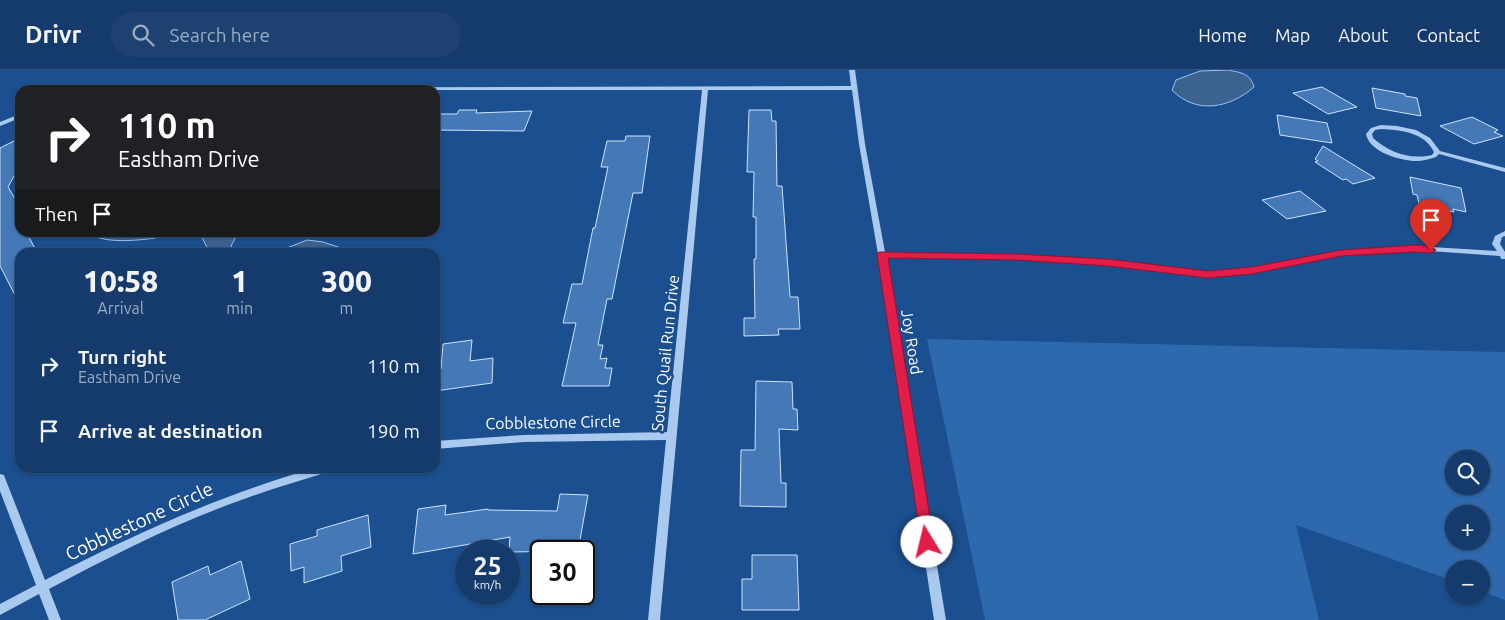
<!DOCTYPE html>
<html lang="en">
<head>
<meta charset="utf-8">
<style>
	:root { --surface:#143b6b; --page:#1d4271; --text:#f1f3f6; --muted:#9dadc1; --line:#33557e }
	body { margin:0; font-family:Ubuntu,sans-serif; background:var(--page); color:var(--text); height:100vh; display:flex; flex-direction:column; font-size:19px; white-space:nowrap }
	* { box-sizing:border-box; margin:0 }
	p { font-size:16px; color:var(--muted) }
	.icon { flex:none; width:28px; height:28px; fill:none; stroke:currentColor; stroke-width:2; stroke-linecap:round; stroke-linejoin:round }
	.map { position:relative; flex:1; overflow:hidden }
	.drawer { position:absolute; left:15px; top:178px; width:425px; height:225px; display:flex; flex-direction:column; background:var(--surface); border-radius:15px; box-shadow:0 1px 4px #0004,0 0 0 1px var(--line) }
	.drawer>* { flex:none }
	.guide { position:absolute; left:15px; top:15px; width:425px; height:152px; border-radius:15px; box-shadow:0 1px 4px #0004,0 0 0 1px var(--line); background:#202124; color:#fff; overflow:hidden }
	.buttons { position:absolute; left:1445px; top:380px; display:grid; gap:10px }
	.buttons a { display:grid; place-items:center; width:45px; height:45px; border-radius:50%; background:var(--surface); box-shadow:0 1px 4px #0004,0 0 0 1px var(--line); font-size:25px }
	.speed { position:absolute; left:455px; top:470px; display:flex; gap:10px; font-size:25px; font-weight:700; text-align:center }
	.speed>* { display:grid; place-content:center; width:65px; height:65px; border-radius:50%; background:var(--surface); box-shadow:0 1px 4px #0004,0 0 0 1px var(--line); line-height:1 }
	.speed small { font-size:12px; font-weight:400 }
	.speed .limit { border:2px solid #111; border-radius:8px; background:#fff; color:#111 }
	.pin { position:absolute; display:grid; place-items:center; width:42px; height:42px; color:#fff; margin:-51px -21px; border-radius:50% 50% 50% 0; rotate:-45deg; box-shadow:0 0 5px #0007 }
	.pin .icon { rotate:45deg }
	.me { position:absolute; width:55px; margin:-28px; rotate:351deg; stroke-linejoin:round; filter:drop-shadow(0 0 4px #0008) }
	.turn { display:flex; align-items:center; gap:18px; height:105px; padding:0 20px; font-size:22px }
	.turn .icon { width:65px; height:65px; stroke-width:2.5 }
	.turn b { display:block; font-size:35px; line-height:42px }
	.then { display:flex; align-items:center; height:48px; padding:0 20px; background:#0003; gap:10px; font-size:19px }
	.eta { display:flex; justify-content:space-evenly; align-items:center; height:85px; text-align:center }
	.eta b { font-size:30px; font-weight:800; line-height:35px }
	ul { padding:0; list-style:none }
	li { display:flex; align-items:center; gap:15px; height:65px; padding:0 20px }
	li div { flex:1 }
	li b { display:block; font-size:19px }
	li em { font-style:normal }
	header { display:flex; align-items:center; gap:30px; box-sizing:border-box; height:70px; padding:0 25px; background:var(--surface); border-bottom:1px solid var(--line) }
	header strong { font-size:24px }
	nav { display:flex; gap:28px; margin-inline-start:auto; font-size:18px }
	.search { width:350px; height:45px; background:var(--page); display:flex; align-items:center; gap:12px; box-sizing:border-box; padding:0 18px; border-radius:28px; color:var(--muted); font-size:19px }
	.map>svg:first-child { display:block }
	.green { fill:#2e69ad; fill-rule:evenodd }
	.water { fill:#3c6290; stroke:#9cc4f0 }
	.building { fill:#4478b7; stroke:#cfe3fa }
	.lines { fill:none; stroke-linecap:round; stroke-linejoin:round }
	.minor { fill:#a9c9ee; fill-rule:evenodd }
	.route { fill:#e11d48; stroke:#92132f }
	.labels { text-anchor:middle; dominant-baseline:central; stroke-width:5; stroke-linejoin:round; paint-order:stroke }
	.street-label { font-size:16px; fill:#fff; stroke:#1b4f8f }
	.near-street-label { font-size:19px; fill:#fff; stroke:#1b4f8f }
</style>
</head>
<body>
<header>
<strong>Drivr</strong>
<div class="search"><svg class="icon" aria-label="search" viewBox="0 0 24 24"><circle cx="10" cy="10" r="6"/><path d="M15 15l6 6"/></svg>Search here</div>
<nav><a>Home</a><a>Map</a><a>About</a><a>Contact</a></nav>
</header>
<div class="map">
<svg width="1505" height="550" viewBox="0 0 1505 550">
	<rect width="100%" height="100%" fill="#1b4f8f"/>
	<path class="green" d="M 927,269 L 1505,282 L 1505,530 L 1481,521 L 1481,499 L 1454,499 L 1454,511 L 1296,455 L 1319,550 L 985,550 ZM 1454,389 L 1481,389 L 1481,416 L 1454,416 ZM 1454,444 L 1481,444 L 1481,471 L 1454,471 Z"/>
	<path class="water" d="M 1229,0 C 1241,3 1250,3 1254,17 C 1230,38 1196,45 1172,20 L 1176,10 L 1200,1 Z
		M 87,163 L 238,163 L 231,176 L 238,182 L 209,182 L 202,167 C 186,159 165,167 148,169 C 129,171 104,173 87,163 Z
		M 307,170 L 323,172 L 353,182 L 277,182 Z"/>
	<path class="building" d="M 1322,17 L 1357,37 L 1328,44 L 1293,23 Z
		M 1372,18 L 1405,24 L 1405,26 L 1417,28 L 1421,46 L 1376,38 Z
		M 459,40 L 477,40 L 476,43 L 532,41 L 524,61 L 435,60 L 435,44 L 457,44 Z
		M 749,40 L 771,40 L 772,51 L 776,51 L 777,116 L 782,116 L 790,227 L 798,227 L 800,259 L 778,259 L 779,265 L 744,266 L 744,248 L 755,248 L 754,189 L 756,189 L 756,147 L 753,147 L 754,102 L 747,102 Z
		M 1277,45 L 1327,53 L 1332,73 L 1280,65 Z
		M 1472,47 L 1498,60 L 1494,62 L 1503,66 L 1474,74 L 1440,56 Z
		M 626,66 L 650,66 L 642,123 L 633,123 L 612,229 L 607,229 L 598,275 L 603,275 L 600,289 L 607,288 L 605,298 L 612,298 L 609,316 L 562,316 L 576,253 L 563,253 L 572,214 L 582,214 L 593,158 L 595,158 L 608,97 L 601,97 L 607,71 L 625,71 Z
		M 20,68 L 20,95 L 8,117 L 20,137 L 20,162 L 26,162 L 37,182 L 20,182 L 20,235 L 0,196 L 0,78 Z
		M 1323,76 L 1339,86 L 1375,108 L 1353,114 L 1346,109 L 1343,110 L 1315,92 L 1318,91 L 1315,89 Z
		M 1410,107 L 1461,118 L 1466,142 L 1453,139 L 1454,142 L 1419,134 L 1417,125 L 1413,124 Z
		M 1300,121 L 1326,141 L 1287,149 L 1262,130 Z
		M 472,270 L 470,291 L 493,288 L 492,313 L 435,321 L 435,300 L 441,299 L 443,274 Z
		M 756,311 L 792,312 L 793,339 L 797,339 L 798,360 L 779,359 L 781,413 L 786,413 L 786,437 L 740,436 L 741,380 L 755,380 Z
		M 560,424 L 588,425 L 578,481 L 509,482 L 510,467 L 413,484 L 418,439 L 446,435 L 445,445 L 488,439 L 488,440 L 557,441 Z
		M 368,445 L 371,477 L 341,486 L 342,501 L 304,513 L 304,497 L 291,501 L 290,474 L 317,466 L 317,460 Z
		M 752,485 L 797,485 L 799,540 L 742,540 L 742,509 L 752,509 Z
		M 241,491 L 250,529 L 205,550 L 178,550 L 172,512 L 208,496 L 210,505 Z"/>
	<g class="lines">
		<path class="minor" d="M 849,0 L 855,0 L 865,74 L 885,182 L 1017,185 L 1108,189 L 1208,202 L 1252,197 L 1341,181 L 1415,176 L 1497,181 L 1492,174 L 1495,166 L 1505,161 L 1505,166 L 1502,167 L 1500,174 L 1505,182 L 1505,189 L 1501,189 L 1500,186 L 1415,180 L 1341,185 L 1252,203 L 1208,208 L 1108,195 L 1017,189 L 886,187 L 946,550 L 934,550 L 878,184 L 859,74 L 852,20 L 708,20 L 660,550 L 648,550 L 666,370 L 524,372 L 435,379 L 435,371 L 524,365 L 667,362 L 702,20 L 130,20 L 133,18 L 851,16 Z
			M 20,44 L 20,48 L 0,56 L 0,52 Z
			M 1381,55 L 1397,56 L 1416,60 L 1430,68 L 1440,81 L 1505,98 L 1505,102 L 1439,84 L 1436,87 C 1430,89 1423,91 1416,91 C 1401,91 1369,82 1366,64 L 1371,58 ZM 1381,59 C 1401,60 1424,62 1434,82 L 1432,85 C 1410,90 1390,83 1373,68 L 1372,64 L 1375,60 Z
			M 315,398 L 332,398 L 331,401 C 303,410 274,418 247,428 C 178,452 113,485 49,519 L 61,550 L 49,550 L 39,524 L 0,545 L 0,534 L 36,515 L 0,421 L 0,404 L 4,405 L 5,408 L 45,510 C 132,465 221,425 315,398 Z"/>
	</g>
	<path class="route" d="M 1415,175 L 1431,176 L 1436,180 L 1431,183 L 1415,182 L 1341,186 L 1252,204 L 1208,208 L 1108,196 L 1017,190 L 888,188 L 934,472 L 932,476 L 927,478 L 922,476 L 877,184 L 879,182 L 1017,184 L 1108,189 L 1208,201 L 1252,197 L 1341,180 Z"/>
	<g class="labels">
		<g class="street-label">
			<text transform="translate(912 272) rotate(81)">Joy Road</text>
			<text transform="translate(665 283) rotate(-84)">South Quail Run Drive</text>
			<text transform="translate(553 352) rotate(-1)">Cobblestone Circle</text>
		</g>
		<g class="near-street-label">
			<text transform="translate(139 451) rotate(-25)">Cobblestone Circle</text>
		</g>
	</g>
</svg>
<div class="buttons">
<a><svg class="icon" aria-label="search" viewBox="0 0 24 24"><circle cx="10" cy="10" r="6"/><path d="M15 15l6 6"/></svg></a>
<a>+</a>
<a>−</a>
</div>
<div class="speed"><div>25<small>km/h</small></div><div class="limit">30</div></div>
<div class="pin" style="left:1431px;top:180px;background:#d93025"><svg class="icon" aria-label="arrive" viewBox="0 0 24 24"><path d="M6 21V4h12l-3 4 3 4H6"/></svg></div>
<svg class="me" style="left:927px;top:472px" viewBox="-20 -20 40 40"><circle r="19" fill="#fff"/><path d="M0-13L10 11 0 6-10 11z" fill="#e11d48"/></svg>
<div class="guide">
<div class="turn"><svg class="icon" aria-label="right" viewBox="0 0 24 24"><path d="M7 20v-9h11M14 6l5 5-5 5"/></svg><div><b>110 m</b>Eastham Drive</div></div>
<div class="then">Then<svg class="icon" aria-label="arrive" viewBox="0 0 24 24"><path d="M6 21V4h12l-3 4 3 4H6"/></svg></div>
</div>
<section class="drawer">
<div class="eta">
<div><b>10:58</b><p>Arrival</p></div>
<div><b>1</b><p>min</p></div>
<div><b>300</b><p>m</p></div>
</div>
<ul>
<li><svg class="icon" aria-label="right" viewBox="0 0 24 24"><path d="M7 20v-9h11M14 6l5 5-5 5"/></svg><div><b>Turn right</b><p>Eastham Drive</p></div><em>110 m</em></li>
<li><svg class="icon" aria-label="arrive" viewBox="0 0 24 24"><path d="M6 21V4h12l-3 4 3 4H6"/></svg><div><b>Arrive at destination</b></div><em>190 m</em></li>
</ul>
</section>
</div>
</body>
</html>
